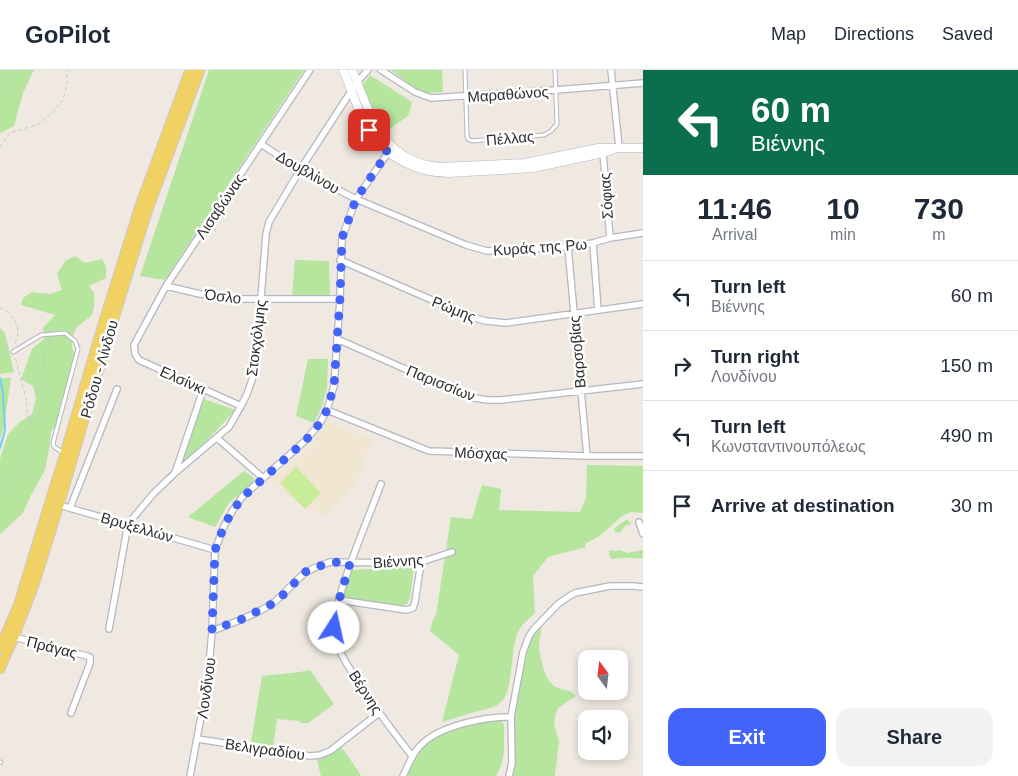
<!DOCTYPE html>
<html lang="en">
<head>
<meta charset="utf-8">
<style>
	:root { --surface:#fff; --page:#f2f2f3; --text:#1f2937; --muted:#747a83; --line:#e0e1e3; --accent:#4264fb }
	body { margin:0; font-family:Helvetica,sans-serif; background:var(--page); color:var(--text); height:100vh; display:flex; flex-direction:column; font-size:19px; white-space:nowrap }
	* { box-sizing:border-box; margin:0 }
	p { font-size:16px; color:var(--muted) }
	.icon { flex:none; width:28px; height:28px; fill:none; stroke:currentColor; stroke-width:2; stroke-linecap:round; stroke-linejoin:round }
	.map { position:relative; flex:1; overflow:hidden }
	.drawer { display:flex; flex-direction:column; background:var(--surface); width:375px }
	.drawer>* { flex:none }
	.guide { background:#0b6e4f; color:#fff; overflow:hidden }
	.needle { width:32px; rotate:345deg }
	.buttons { position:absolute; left:578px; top:580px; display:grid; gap:10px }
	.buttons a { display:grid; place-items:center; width:50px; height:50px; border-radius:10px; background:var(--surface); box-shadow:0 2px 8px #0003; font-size:25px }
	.pin { position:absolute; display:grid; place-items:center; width:42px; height:42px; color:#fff; margin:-21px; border-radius:10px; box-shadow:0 2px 8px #0006 }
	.me { position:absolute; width:55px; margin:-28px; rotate:10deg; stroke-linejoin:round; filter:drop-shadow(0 0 4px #0008) }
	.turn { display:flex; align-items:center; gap:18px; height:105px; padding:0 25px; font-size:22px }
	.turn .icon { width:65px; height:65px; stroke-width:2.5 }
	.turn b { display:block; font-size:35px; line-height:42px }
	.eta { display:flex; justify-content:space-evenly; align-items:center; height:85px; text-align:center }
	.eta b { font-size:30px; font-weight:700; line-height:35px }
	.action { display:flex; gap:10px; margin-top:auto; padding:10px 25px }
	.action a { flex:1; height:58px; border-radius:15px; background:var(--accent); color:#fff; font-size:20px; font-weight:700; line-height:58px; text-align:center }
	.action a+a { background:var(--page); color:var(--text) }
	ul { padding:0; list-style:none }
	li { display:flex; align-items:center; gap:15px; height:70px; padding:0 25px; border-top:1px solid var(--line) }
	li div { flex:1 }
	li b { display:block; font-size:19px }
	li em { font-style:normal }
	header { display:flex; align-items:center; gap:30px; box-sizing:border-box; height:70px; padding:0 25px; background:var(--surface); border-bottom:1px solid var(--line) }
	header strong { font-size:24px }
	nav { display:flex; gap:28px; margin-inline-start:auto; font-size:18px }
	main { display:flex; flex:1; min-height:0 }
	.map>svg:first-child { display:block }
	.education { fill:#f0e6d1 }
	.green { fill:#b6e59e }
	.pitch { fill:#c9ec9a }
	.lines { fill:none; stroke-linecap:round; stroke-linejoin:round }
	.stream { stroke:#75cff0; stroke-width:2 }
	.service-casing { stroke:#b4b7c1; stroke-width:5 }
	.minor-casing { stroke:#b4b7c1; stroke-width:8 }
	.secondary-casing { stroke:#b4b7c1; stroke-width:9 }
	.primary-casing { stroke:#c9c9c9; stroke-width:11 }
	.path { stroke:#c9c9c9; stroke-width:1; stroke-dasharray:4 2.5; stroke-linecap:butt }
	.service { stroke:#fff; stroke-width:3 }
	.minor { stroke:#fff; stroke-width:5.5 }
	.secondary { stroke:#fff; stroke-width:8 }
	.primary { stroke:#f2d163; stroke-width:9 }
	.route { stroke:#4264fb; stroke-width:9; stroke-dasharray:0 16.2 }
	.labels { text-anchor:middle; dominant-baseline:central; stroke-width:5; stroke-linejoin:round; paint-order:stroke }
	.street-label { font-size:15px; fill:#2e2e2e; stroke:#fff }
</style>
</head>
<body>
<header>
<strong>GoPilot</strong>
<nav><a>Map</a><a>Directions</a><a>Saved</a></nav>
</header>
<main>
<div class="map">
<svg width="643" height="706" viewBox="0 0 643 706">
	<rect width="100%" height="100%" fill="#efe9e1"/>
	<path class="education" d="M 327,352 L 372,368 L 359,409 L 326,446 L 303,437 L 270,411 L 309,378 Z"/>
	<path class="green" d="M 0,0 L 34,0 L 23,23 L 14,56 L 0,63 Z
		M 209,0 L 304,0 L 165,210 L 140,206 Z
		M 391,0 L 442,0 L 443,22 L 422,23 Z
		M 370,5 L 412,32 L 408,46 L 384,63 L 361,17 Z
		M 75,186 L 85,193 L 102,189 L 106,197 L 106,208 L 89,216 L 94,223 L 94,237 L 92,245 L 76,258 L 72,268 L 72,278 L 76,287 L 60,349 L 51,362 L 49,380 L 45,400 L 31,425 L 23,443 L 0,464 L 0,389 L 8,364 L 20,352 L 32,344 L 36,328 L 33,316 L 21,309 L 32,279 L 44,269 L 43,258 L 55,245 L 21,235 L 23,228 L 32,222 L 50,224 L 62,220 L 57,204 L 65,191 Z
		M 295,190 L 329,191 L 330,225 L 292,226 Z
		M 0,258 L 5,263 L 14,302 L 0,304 Z
		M 308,289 L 328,289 L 327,318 L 322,336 L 314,353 L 296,346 Z
		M 11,307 L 4,357 L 0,369 L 0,309 Z
		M 204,329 L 235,340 L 218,359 L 183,393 L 179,391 Z
		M 587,395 L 643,396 L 643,443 L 631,442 L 622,446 L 601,465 L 585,474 L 586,477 L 548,487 L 533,506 L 535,543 C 530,548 522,554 519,560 C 509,578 515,621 500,633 C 493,639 483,639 475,642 C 464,645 453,649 442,652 L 459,585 L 430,561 L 433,550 L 436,545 L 451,447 L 472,449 L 482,415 L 501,419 L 499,440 L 580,442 L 586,428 Z
		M 244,401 L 254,408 L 253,412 L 229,433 L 215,457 L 188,447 Z
		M 627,449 L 631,454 L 625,456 L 620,463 L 615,462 L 614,459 Z
		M 609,480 L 615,481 L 620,480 L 627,483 L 643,480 L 643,488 C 635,489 628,487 620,488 C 617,488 614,489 611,489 L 609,484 Z
		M 414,497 L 410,528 L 407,534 L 400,536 L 341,527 L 351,500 Z
		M 541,547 C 543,556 540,565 539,574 C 539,584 544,605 550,612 C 558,622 569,617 576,626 L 558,638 L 555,646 L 554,654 L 559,671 L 555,706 L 509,706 L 514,632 L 528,563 Z
		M 310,600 L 334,634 L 308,653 L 300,653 L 301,651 L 277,649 L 273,676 L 251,672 L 262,606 L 300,602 Z
		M 500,648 L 504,655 L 504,682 L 502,694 L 496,706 L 405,706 L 418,681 L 440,661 Z
		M 340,675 L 361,705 L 360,706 L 321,706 L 316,686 Z"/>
	<path class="pitch" d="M 296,397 L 321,423 L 305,439 L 280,413 Z"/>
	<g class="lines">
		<path class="stream" d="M 0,308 L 3,323 L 5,360 L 0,378"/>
		<defs>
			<path id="service" d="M 465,0 L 467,65 L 468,69 L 472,71 L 544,65 L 551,61 L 557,54 L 555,0
				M 13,282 L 41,265 L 65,263 L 75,271 L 78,279 L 53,373 L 54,377 L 64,383
				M 0,692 L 1,692"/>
			<path id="minor" d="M 381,0 L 415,22 L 431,28 L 556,20 L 643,13
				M 611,0 L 619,77
				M 261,74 L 300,100 L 356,129 L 466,175 L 487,181 L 568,177 L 593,173 L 610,168 L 643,163
				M 603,83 L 610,168
				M 593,173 L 598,240
				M 568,177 L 587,386
				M 340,190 L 471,247 L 486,251 L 506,253 L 643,234
				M 166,216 L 200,224 L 227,229 L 340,229
				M 337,269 L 469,327 L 487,330 L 501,330 L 643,314
				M 241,336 L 139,290 L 135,284 L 134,275 L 166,216 L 310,0
				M 327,340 L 429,381 L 587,386 L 643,386
				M 217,368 L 263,408
				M 175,403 L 203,320
				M 381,414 C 368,449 353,483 342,519 C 339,531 333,543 334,556 C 334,578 349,597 360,615 C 377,640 394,663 412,686
				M 59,435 L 215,480
				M 70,438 L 117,319
				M 639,452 L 643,464
				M 339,530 L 406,540 L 413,538 L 415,532 L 421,492
				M 109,559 L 128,454 L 154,423 L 175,403 L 229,357 L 241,336 L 247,324 L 252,310 L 256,291 L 266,164 L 269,152 L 300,100 L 357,12 L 368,0
				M 212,561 C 231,554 258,544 273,533 C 285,524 293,512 305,503 C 312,498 322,495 330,492 L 403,493 L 421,492 L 452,482
				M 14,567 L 87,586 L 90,587 L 90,593 L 71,643
				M 198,669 L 255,678 L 310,686 L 320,685 L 330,681 L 379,643
				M 190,706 L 208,609 L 212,561 L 215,480 L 224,456 L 233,440 L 243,426 L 306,370 L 320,353 L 327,340 L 334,316 L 340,229 L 342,168 L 356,129 L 390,80
				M 403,706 C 408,696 412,684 420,676 C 438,656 486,646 511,647
				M 509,706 L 512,693 L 511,647 L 523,582 L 529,566 L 534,559 L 558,534 L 568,527 L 575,523 L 610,516 L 633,516 L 643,517"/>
			<path id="secondary" d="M 343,0 C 352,20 358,42 369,61 C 386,88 419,103 449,103 L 533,98 L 603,83 L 612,80
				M 352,0 C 371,45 382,92 440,97 L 525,93 L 598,78 L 643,78"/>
			<path id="primary" d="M 0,578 L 18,536 L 65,383 L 103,254 L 140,136 L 190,0
				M 0,599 L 14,567 L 34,515 L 59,435 L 111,258 L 148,139 L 200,0"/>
		</defs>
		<use href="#service" class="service-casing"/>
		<use href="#minor" class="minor-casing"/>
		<use href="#secondary" class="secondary-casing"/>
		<use href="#primary" class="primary-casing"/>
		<path class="path" d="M 0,26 L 6,19 L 12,0
			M 0,77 L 10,63 L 39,54 L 52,43 L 63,30 L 67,14 L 67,0
			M 0,238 C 10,241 17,250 18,261 C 18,265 16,270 15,274
			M 0,282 L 2,285 L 8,283
			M 30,353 L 40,341 L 45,278 L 50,270
			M 0,426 L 6,420 L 16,407 L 21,379 L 27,366 L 30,354 L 27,341 L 26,329 L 15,287"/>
		<use href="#service" class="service"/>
		<use href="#minor" class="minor"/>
		<use href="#secondary" class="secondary"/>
		<use href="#primary" class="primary"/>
	</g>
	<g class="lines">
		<path class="route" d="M 334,558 L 334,547 L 350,493 L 330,492 L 305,502 L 284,524 L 272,534 L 240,550 L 212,560 L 215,480 L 224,456 L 233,440 L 244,426 L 306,370 L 320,353 L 327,340 L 334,316 L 340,228 L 342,168 L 356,129 L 388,82 L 380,75 L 369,60"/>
	</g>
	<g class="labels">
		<g class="street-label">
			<text transform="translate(508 24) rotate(-4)">Μαραθώνος</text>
			<text transform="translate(510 68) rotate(-5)">Πέλλας</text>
			<text transform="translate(308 102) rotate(30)">Δουβλίνου</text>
			<text transform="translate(606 126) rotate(-94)">Σόφιας</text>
			<text transform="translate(220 136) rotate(-56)">Λισαβώνας</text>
			<text transform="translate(540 177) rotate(-4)">Κυράς της Ρω</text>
			<text transform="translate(223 226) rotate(7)">Όσλο</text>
			<text transform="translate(454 239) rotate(22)">Ρώμης</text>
			<text transform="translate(256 268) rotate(-83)">Στοκχόλμης</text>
			<text transform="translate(577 282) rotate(-95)">Βαρσοβίας</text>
			<text transform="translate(99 299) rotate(-74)">Ρόδου - Λίνδου</text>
			<text transform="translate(183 310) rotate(24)">Ελσίνκι</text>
			<text transform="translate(441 313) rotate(22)">Παρισσίων</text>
			<text transform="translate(481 383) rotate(2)">Μόσχας</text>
			<text transform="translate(137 457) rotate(16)">Βρυξελλών</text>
			<text transform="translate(398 491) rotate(-4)">Βιέννης</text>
			<text transform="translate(52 577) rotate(14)">Πράγας</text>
			<text transform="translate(206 618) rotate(-82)">Λονδίνου</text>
			<text transform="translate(366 622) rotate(57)">Βέρνης</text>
			<text transform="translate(265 679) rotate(8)">Βελιγραδίου</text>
		</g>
	</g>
</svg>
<div class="buttons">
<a><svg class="needle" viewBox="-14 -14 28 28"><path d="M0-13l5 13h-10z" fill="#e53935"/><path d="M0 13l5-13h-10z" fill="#747a83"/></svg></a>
<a><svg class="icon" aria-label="sound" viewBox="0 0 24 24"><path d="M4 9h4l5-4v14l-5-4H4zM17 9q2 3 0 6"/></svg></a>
</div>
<div class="pin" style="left:369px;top:60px;background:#d93025"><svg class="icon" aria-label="arrive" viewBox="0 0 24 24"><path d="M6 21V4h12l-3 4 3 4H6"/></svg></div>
<svg class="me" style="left:334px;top:558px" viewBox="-20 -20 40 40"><circle r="19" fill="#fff"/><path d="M0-13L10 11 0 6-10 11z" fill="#4264fb"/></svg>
</div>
<section class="drawer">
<div class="guide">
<div class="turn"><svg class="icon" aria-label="left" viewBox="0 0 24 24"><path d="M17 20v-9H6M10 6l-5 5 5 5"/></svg><div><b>60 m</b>Βιέννης</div></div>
</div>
<div class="eta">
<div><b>11:46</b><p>Arrival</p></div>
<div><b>10</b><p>min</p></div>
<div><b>730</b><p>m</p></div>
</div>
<ul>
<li><svg class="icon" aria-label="left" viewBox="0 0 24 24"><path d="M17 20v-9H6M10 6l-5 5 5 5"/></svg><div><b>Turn left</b><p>Βιέννης</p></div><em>60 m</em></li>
<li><svg class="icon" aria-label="right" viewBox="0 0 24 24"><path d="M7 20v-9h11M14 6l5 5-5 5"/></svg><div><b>Turn right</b><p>Λονδίνου</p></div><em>150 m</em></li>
<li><svg class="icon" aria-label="left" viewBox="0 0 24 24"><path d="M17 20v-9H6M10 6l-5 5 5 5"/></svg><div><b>Turn left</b><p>Κωνσταντινουπόλεως</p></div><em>490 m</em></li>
<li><svg class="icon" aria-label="arrive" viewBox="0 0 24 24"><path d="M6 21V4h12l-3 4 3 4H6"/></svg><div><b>Arrive at destination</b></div><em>30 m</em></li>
</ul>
<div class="action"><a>Exit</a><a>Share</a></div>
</section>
</main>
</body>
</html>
